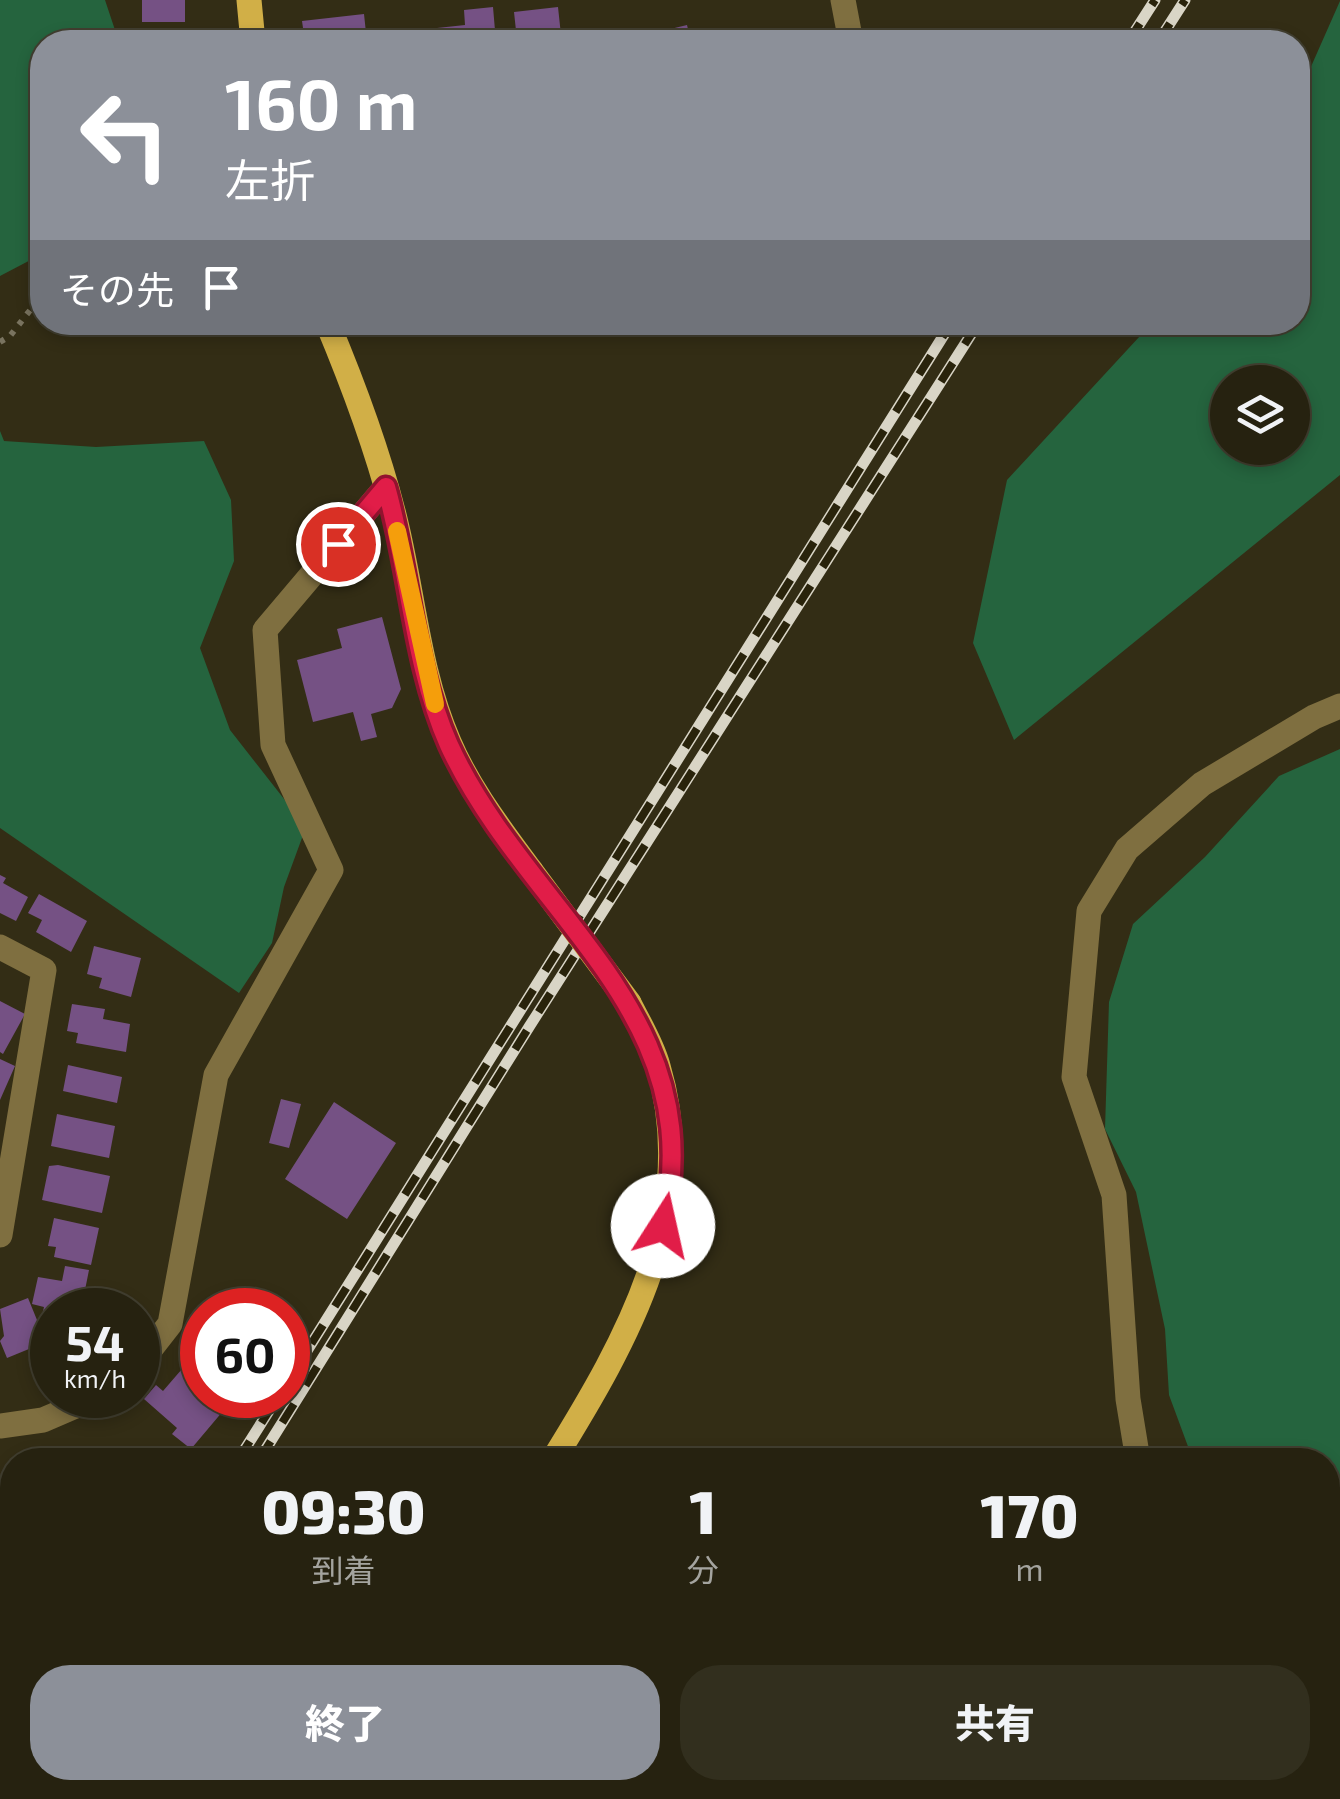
<!DOCTYPE html>
<html lang="ja">
<head>
<meta charset="utf-8">
<style>
	:root { --surface:#262210; --page:#322f1e; --text:#f1f3f6; --muted:#a4a49f; --line:#423f30; --accent:#8c9099 }
	body { margin:0; font-family:"Exo 2","Noto Sans JP",sans-serif; background:var(--page); color:var(--text); height:100vh; display:flex; flex-direction:column; font-size:38px; white-space:nowrap }
	* { box-sizing:border-box; margin:0 }
	p { font-size:32px; color:var(--muted) }
	.icon { flex:none; width:55px; height:55px; fill:none; stroke:currentColor; stroke-width:2; stroke-linecap:round; stroke-linejoin:round }
	.map { position:relative; flex:1; overflow:hidden }
	.sheet { position:absolute; left:0px; top:1448px; width:1340px; height:352px; display:flex; flex-direction:column; background:var(--surface); border-radius:40px 40px 0 0; box-shadow:0 5px 15px #0003,0 0 0 2px var(--line) }
	.sheet>* { flex:none }
	.guide { position:absolute; left:30px; top:30px; width:1280px; height:305px; border-radius:40px; box-shadow:0 5px 15px #0003,0 0 0 2px var(--line); background:#8c9099; color:#fff; overflow:hidden }
	.buttons { position:absolute; left:1210px; top:365px; display:grid; gap:20px }
	.buttons a { display:grid; place-items:center; width:100px; height:100px; border-radius:50%; background:var(--surface); box-shadow:0 5px 15px #0003,0 0 0 2px var(--line); font-size:50px }
	.speed { position:absolute; left:30px; top:1288px; display:flex; gap:20px; font-size:50px; font-weight:700; text-align:center }
	.speed>* { display:grid; place-content:center; width:130px; height:130px; border-radius:50%; background:var(--surface); box-shadow:0 5px 15px #0003,0 0 0 2px var(--line); line-height:1 }
	.speed small { font-size:25px; font-weight:400 }
	.speed .limit { border:15px solid #d22; background:#fff; color:#111 }
	.pin { position:absolute; display:grid; place-items:center; width:85px; height:85px; color:#fff; margin:-42px; border:5px solid #fff; border-radius:50%; box-shadow:0 2px 10px #0007 }
	.me { position:absolute; width:110px; margin:-55px; rotate:10deg; stroke-linejoin:round; filter:drop-shadow(0 0 8px #0008) }
	.turn { display:flex; align-items:center; gap:35px; height:210px; padding:0 30px; font-size:45px }
	.turn .icon { width:130px; height:130px; stroke-width:2.5 }
	.turn b { display:block; font-size:70px; line-height:85px }
	.then { display:flex; align-items:center; height:95px; padding:0 30px; background:#0003; gap:20px; font-size:38px }
	.eta { display:flex; justify-content:space-evenly; align-items:center; height:170px; text-align:center }
	.eta b { font-size:60px; font-weight:800; line-height:70px }
	.cta { display:flex; gap:20px; margin-top:auto; padding:20px 30px }
	.cta a { flex:1; height:115px; border-radius:40px; background:var(--accent); color:#fff; font-size:40px; font-weight:800; line-height:115px; text-align:center }
	.cta a+a { background:var(--page); color:var(--text) }
	.map>svg:first-child { display:block }
	.forest { fill:#25643e; fill-rule:evenodd }
	.building { fill:#755184 }
	.lines { fill:none; stroke-linecap:round; stroke-linejoin:round }
	.path { stroke:#79735f; stroke-width:6; stroke-dasharray:5 8; stroke-linecap:butt }
	.minor { stroke:#7f6f40; stroke-width:25 }
	.major { stroke:#d1af47; stroke-width:25 }
	.rail-casing { stroke:#d9d5c6; stroke-width:11 }
	.rail { stroke:#29230b; stroke-width:8; stroke-dasharray:22; stroke-linecap:butt }
	.major-bridge { stroke:#d1af47; stroke-width:25 }
	.route-casing { stroke:#92132f; stroke-width:25 }
	.route { stroke:#e11d48; stroke-width:18 }
	.slow { stroke:#f59e0b; stroke-width:18 }
</style>
</head>
<body>
<div class="map">
<svg width="1340" height="1799" viewBox="0 0 1340 1799">
	<rect width="100%" height="100%" fill="#332d15"/>
	<path class="forest" d="M 0,0 L 105,0 L 119,42 L 42,42 L 42,254 L 0,276 Z
		M 1340,1 L 1340,475 L 1014,740 L 973,643 L 1007,480 L 1152,323 L 1298,322 L 1298,96 ZM 1228,382 L 1292,382 L 1292,448 L 1228,448 Z
		M 0,431 L 4,441 L 96,447 L 204,441 L 231,500 L 234,561 L 200,648 L 230,730 L 306,827 L 284,887 L 272,943 L 239,993 L 0,828 Z
		M 1340,749 L 1340,1542 L 1328,1535 L 1328,1460 L 1193,1460 L 1169,1395 L 1165,1329 L 1136,1192 L 1105,1129 L 1109,1002 L 1133,924 L 1205,857 L 1279,776 Z"/>
	<path class="building" d="M 142,0 L 185,0 L 185,22 L 142,22 Z
		M 493,7 L 496,42 L 438,42 L 437,28 L 465,25 L 464,10 Z
		M 558,7 L 561,35 L 517,40 L 514,12 Z
		M 364,14 L 367,42 L 305,42 L 302,21 Z
		M 687,25 L 691,42 L 660,42 L 658,32 Z
		M 382,617 L 401,689 L 392,708 L 371,714 L 377,737 L 361,741 L 353,712 L 313,722 L 297,660 L 342,648 L 337,629 Z
		M 0,875 L 6,878 L 3,883 L 28,897 L 16,921 L 0,913 Z
		M 39,894 L 87,921 L 71,952 L 36,932 L 42,920 L 28,913 Z
		M 94,946 L 141,958 L 131,997 L 99,988 L 102,978 L 87,974 Z
		M 0,1001 L 25,1014 L 3,1054 L 0,1052 Z
		M 72,1004 L 105,1009 L 103,1019 L 130,1024 L 126,1052 L 76,1043 L 78,1033 L 67,1031 Z
		M 0,1059 L 15,1066 L 0,1100 Z
		M 68,1065 L 122,1077 L 117,1103 L 63,1091 Z
		M 281,1099 L 301,1104 L 289,1148 L 269,1143 Z
		M 334,1102 L 396,1143 L 347,1219 L 285,1179 Z
		M 57,1114 L 115,1126 L 109,1158 L 51,1146 Z
		M 58,1165 L 110,1176 L 102,1213 L 42,1200 L 49,1166 Z
		M 54,1218 L 99,1228 L 91,1265 L 54,1257 L 56,1247 L 48,1246 Z
		M 65,1266 L 89,1270 L 81,1310 L 52,1310 L 52,1326 L 40,1324 L 44,1307 L 32,1304 L 38,1277 L 62,1281 Z
		M 28,1298 L 46,1342 L 7,1358 L 0,1341 L 4,1336 L 0,1309 Z
		M 182,1369 L 200,1384 L 202,1382 L 202,1395 L 230,1395 L 234,1398 L 191,1449 L 172,1434 L 177,1428 L 144,1399 L 156,1385 L 163,1391 Z
		M 12,1546 L 12,1590 L 0,1593 L 0,1549 Z
		M 12,1611 L 12,1652 L 11,1652 L 1,1614 Z"/>
	<g class="lines">
		<path class="path" d="M 0,342 L 10,336 L 42,295
			M 756,1799 L 765,1788"/>
		<path class="minor" d="M 843,0 L 851,42
			M 0,947 L 44,970 L 0,1235
			M 138,1365 L 170,1324 L 216,1075 L 331,870 L 273,745 L 265,630 L 386,487
			M 0,1426 L 43,1420 L 101,1395
			M 1138,1460 L 1128,1399 L 1114,1195 L 1074,1077 L 1089,911 L 1127,849 L 1202,784 L 1314,717 L 1340,706
			M 0,1518 L 12,1530
			M 0,1670 L 12,1677
			M 1328,1686 L 1340,1699
			M 0,1753 L 12,1730
			M 855,1788 L 861,1799"/>
		<path class="major" d="M 249,0 L 253,42
			M 327,322 C 353,384 376,445 393,511 C 413,587 417,669 449,742 C 469,789 501,830 531,871
			M 553,1460 C 628,1339 701,1211 658,1066 C 652,1044 639,1023 629,1003
			M 328,1799 L 336,1788"/>
		<defs>
			<path id="rail" d="M 1128,42 L 1155,0
				M 1158,42 L 1185,0
				M 288,1381 L 952,322
				M 238,1460 L 279,1395
				M 259,1460 L 529,1027 L 979,322
				M 25,1799 L 32,1788
				M 46,1799 L 54,1788"/>
		</defs>
		<use href="#rail" class="rail-casing"/>
		<use href="#rail" class="rail"/>
		<path class="major-bridge" d="M 531,871 L 629,1003"/>
	</g>
	<g class="lines">
		<defs>
			<path id="route" d="M 338,544 L 386,487 C 410,571 413,664 449,745 C 527,915 714,1013 663,1226"/>
		</defs>
		<use href="#route" class="route-casing"/>
		<use href="#route" class="route"/>
		<path class="slow" d="M 397,531 L 435,704"/>
	</g>
</svg>
<div class="buttons">
<a><svg class="icon" aria-label="layers" viewBox="0 0 24 24"><path d="M12 4l9 5-9 5-9-5zM3 14l9 5 9-5"/></svg></a>
</div>
<div class="speed"><div>54<small>km/h</small></div><div class="limit">60</div></div>
<div class="pin" style="left:338px;top:544px;background:#d93025"><svg class="icon" aria-label="arrive" viewBox="0 0 24 24"><path d="M6 21V4h12l-3 4 3 4H6"/></svg></div>
<svg class="me" style="left:663px;top:1226px" viewBox="-20 -20 40 40"><circle r="19" fill="#fff"/><path d="M0-13L10 11 0 6-10 11z" fill="#e11d48"/></svg>
<div class="guide">
<div class="turn"><svg class="icon" aria-label="left" viewBox="0 0 24 24"><path d="M17 20v-9H6M10 6l-5 5 5 5"/></svg><div><b>160 m</b>左折</div></div>
<div class="then">その先<svg class="icon" aria-label="arrive" viewBox="0 0 24 24"><path d="M6 21V4h12l-3 4 3 4H6"/></svg></div>
</div>
<section class="sheet">
<div class="eta">
<div><b>09:30</b><p>到着</p></div>
<div><b>1</b><p>分</p></div>
<div><b>170</b><p>m</p></div>
</div>
<div class="cta"><a>終了</a><a>共有</a></div>
</section>
</div>
</body>
</html>
